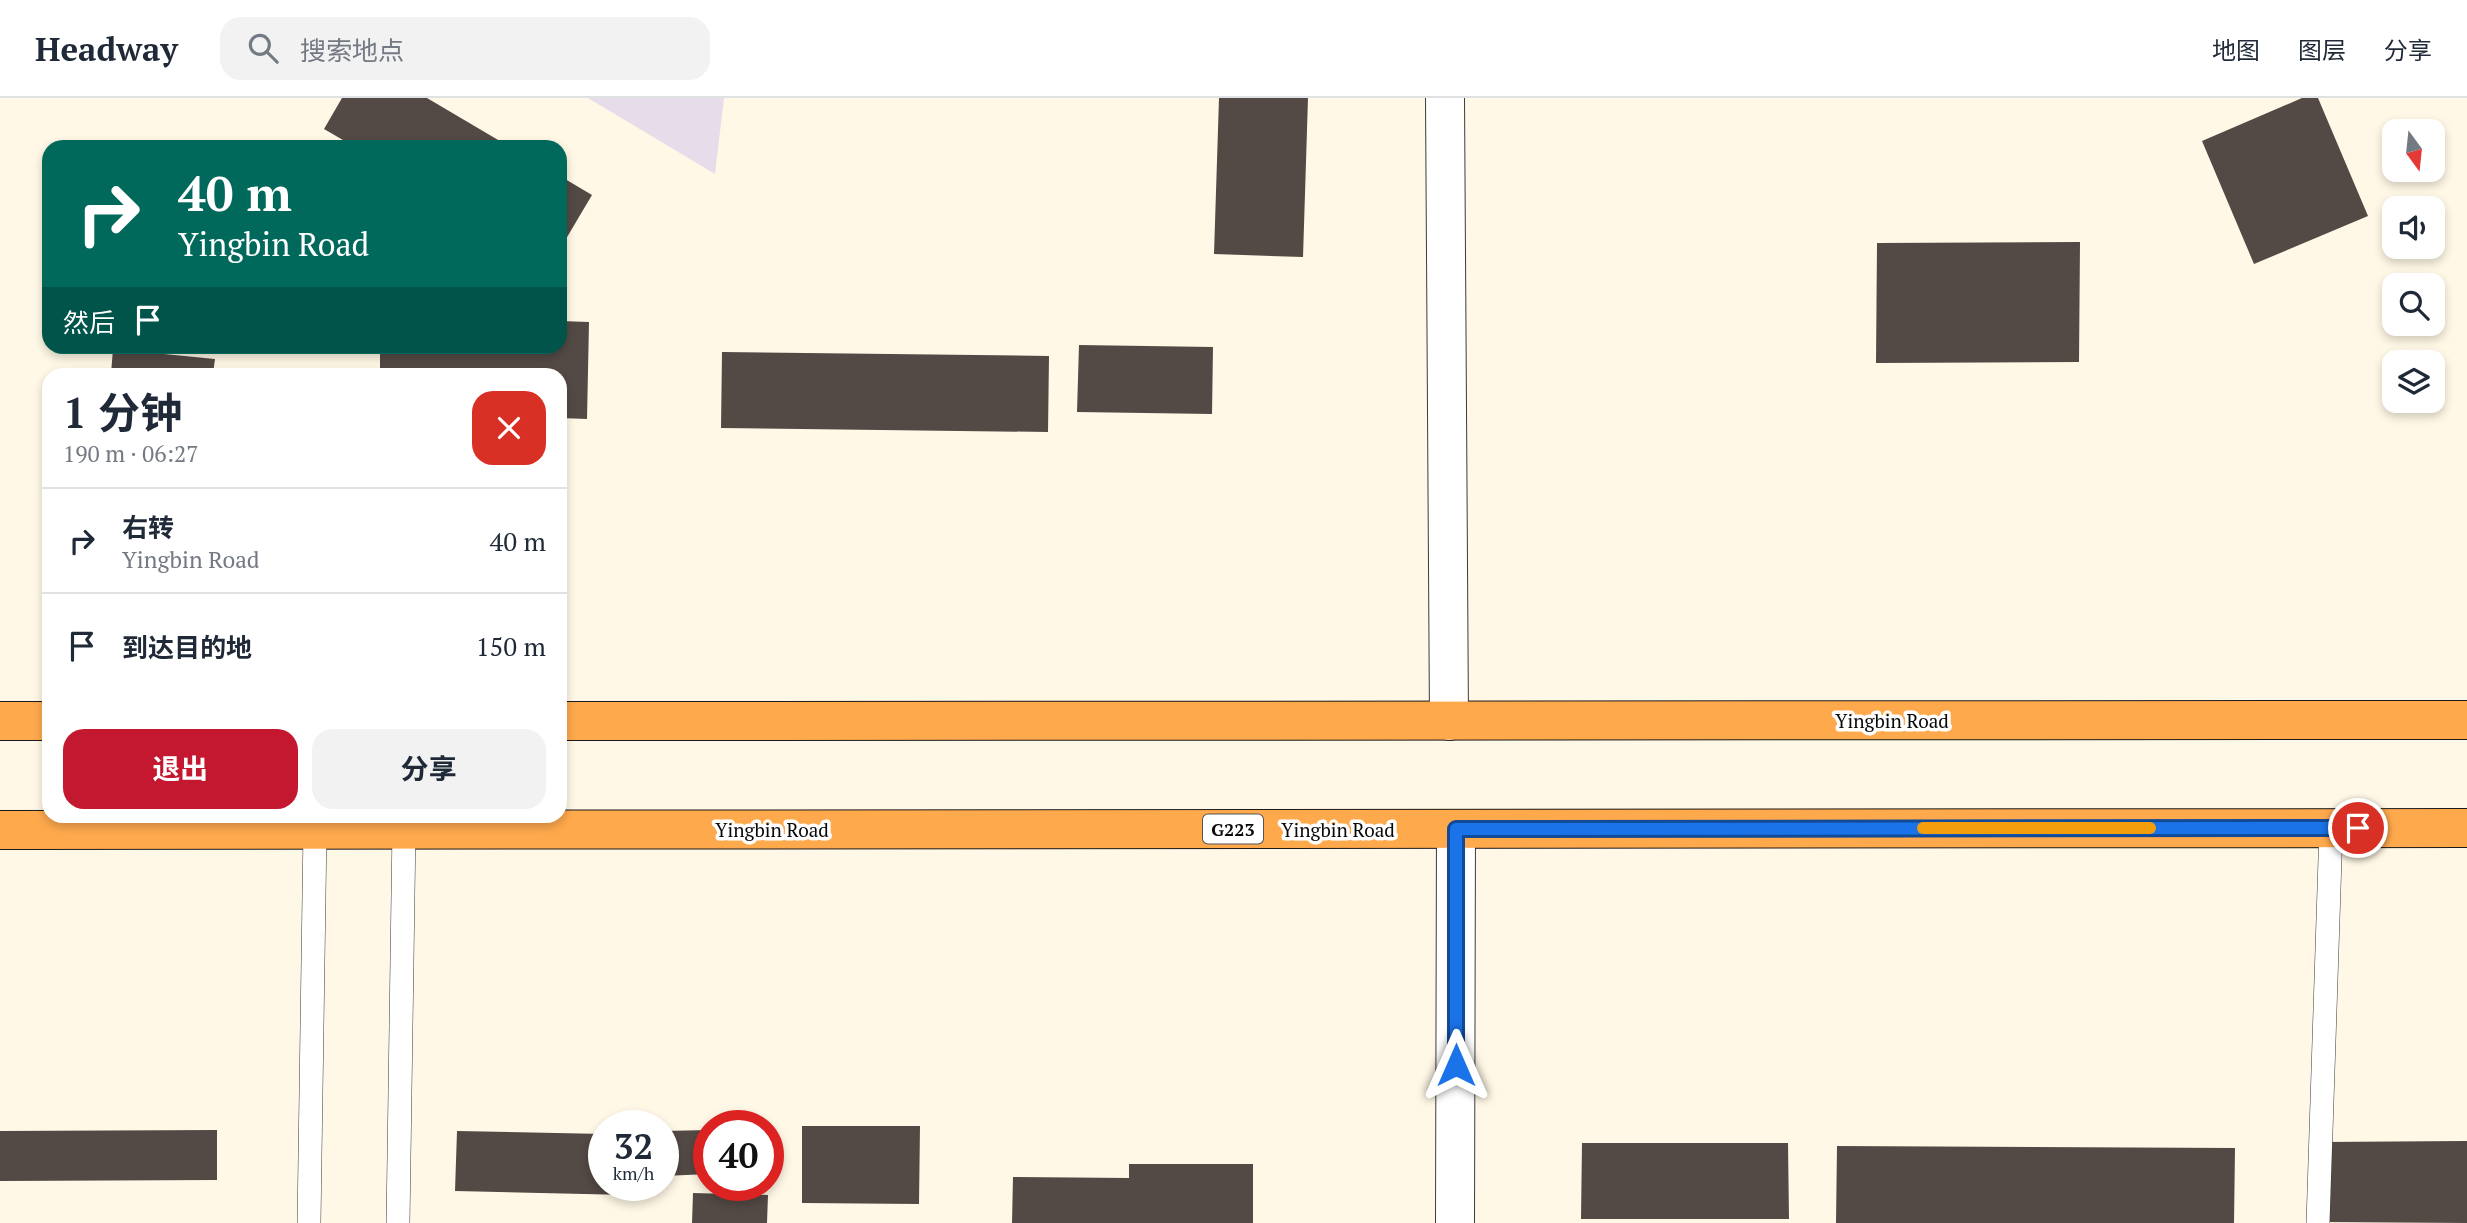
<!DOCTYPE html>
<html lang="zh">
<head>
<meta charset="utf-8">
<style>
	:root { --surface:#fff; --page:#f2f2f3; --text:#1f2937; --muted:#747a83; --line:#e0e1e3; --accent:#c3182f }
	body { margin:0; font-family:"PT Serif","Noto Sans SC",serif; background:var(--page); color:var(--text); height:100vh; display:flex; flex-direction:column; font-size:26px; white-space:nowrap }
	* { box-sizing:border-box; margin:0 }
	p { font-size:23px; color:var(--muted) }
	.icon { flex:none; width:38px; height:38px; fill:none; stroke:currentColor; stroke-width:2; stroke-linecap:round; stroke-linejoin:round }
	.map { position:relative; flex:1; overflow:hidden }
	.drawer { position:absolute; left:42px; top:270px; width:525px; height:455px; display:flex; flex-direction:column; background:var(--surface); border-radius:21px; box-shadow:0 4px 10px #0003 }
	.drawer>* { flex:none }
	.guide { position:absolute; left:42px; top:42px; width:525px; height:214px; border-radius:21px; box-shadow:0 4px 10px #0003; background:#00695c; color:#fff; overflow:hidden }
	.needle { width:46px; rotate:165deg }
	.fabs { position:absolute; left:2382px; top:21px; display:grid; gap:14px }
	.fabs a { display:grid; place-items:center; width:63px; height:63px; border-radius:14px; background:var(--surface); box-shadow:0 4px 10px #0003; font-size:35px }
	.speed { position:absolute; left:588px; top:1012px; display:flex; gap:14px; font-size:35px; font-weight:700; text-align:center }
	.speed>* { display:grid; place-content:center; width:91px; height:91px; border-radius:50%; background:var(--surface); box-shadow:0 4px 10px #0003; line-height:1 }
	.speed small { font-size:18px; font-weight:400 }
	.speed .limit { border:10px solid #d22; background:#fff; color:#111 }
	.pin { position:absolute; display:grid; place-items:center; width:60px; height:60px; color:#fff; margin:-30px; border:4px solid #fff; border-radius:50%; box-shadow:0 2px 7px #0007 }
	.me { position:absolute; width:77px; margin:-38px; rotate:0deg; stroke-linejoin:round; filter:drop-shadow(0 0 5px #0008) }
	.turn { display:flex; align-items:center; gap:24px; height:147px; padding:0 21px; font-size:32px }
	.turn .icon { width:91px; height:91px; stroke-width:2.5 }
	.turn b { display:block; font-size:49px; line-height:60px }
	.then { display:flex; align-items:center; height:66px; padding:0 21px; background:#0003; gap:14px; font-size:26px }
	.round { display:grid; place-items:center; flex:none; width:74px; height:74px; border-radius:21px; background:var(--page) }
	.summary { display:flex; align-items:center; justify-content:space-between; height:119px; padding:0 21px }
	h1 { font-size:42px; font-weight:700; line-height:52px }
	.primary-button { display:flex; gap:14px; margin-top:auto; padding:14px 21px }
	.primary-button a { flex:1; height:80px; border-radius:21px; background:var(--accent); color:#fff; font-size:28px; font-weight:700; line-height:80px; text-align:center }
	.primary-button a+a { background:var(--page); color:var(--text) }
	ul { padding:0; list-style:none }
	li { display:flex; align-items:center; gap:21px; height:105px; padding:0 21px; border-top:2px solid var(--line) }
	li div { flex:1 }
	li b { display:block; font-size:26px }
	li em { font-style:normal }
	header { display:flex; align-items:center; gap:42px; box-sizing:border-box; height:98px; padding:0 35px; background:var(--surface); border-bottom:2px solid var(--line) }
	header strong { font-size:33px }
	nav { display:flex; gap:38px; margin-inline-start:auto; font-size:24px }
	.search { width:490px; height:63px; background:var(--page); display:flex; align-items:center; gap:18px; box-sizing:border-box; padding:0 24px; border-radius:21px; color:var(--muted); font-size:26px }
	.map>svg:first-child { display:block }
	.industrial { fill:#e7dcea }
	.building { fill:#534945 }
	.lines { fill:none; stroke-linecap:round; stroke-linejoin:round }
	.service-casing { stroke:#3c3c3c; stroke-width:24 }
	.tertiary-casing { stroke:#3c3c3c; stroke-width:40 }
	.trunk-casing { stroke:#1a1a1a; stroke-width:40 }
	.service { stroke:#fff; stroke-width:23 }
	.tertiary { stroke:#fff; stroke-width:38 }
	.trunk { stroke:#ffa94d; stroke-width:38 }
	.route-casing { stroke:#114b97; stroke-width:18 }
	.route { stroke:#1a73e8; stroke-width:12 }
	.slow { stroke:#f59e0b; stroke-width:12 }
	.labels { text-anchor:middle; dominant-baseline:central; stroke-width:7; stroke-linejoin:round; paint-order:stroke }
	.shield { fill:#fff; stroke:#535353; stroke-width:2 }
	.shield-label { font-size:18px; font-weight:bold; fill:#090909 }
	.street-label { font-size:19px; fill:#090909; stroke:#fff }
</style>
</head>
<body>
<header>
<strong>Headway</strong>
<div class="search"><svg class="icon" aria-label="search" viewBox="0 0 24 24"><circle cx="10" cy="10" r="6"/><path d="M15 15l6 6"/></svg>搜索地点</div>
<nav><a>地图</a><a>图层</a><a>分享</a></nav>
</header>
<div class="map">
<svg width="2467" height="1125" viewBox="0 0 2467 1125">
	<rect width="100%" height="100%" fill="#fff8e6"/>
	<path class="industrial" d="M 588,0 L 724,0 L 715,76 Z"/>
	<path class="building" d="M 342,0 L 427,0 L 510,49 L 355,49 L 324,31 Z
		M 1219,0 L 1308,0 L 1303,159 L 1214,156 Z
		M 2302,0 L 2318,0 L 2368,118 L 2254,166 L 2202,43 Z
		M 560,78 L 592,97 L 560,151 Z
		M 2080,144 L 2079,264 L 1876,265 L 1877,145 Z
		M 560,223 L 589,224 L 587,321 L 560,320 L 560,276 L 380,276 L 380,248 L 560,248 Z
		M 1079,247 L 1213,249 L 1212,316 L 1077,314 Z
		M 113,251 L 215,261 L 213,276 L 111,276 Z
		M 722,254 L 1049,258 L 1048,334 L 721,330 Z
		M 802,1028 L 920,1028 L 919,1106 L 802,1105 Z
		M 217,1032 L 217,1082 L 0,1083 L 0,1033 Z
		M 709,1032 L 709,1076 L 663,1078 L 663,1033 Z
		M 457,1033 L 604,1036 L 604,1087 L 629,1087 L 628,1097 L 455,1093 Z
		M 2467,1043 L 2467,1125 L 2322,1124 L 2322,1044 Z
		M 1582,1045 L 1788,1045 L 1789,1121 L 1581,1121 Z
		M 1837,1048 L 2235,1050 L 2234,1125 L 1836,1125 Z
		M 1129,1066 L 1253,1066 L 1253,1125 L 1012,1125 L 1013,1079 L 1129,1080 Z
		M 693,1095 L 768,1097 L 767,1125 L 692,1125 Z"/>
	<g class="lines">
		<defs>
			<path id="service" d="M 309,1125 L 315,732
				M 398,1125 L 404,731
				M 2318,1125 L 2331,730"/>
			<path id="tertiary" d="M 1445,0 L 1449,623
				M 1455,1125 L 1456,731"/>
			<path id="trunk" d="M 0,623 L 49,623
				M 560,623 L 2467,622
				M 0,732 L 2467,730"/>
		</defs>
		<use href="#service" class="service-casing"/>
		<use href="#tertiary" class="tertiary-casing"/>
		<use href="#trunk" class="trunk-casing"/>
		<use href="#service" class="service"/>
		<use href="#tertiary" class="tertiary"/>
		<use href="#trunk" class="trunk"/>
	</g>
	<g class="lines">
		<defs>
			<path id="route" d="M 1456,967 L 1456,731 L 2358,730"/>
		</defs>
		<use href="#route" class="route-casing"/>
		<use href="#route" class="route"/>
		<path class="slow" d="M 1923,730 L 2150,730"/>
	</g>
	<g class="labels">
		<rect class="shield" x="1203" y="716.5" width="60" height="29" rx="5"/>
		<g class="shield-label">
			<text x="1233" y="731">G223</text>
		</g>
		<g class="street-label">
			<text x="1892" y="622">Yingbin Road</text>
			<text x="772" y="731">Yingbin Road</text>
			<text x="1338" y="731">Yingbin Road</text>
		</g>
	</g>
</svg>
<div class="fabs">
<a><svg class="needle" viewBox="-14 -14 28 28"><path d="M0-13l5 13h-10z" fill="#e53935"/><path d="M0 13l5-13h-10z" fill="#747a83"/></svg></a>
<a><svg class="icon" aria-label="sound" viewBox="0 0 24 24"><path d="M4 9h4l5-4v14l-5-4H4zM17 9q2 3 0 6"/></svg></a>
<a><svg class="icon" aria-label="search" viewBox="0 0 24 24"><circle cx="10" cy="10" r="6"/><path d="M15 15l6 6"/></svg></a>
<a><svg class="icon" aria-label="layers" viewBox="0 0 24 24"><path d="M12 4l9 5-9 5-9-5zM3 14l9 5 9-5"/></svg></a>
</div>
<div class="speed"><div>32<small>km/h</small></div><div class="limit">40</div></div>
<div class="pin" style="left:2358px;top:730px;background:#d93025"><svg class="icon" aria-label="arrive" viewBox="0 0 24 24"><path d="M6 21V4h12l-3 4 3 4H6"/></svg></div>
<svg class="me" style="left:1456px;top:967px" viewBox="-20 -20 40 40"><path d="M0-17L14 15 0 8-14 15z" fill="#1a73e8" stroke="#fff" stroke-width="4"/></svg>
<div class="guide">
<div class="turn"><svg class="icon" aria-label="right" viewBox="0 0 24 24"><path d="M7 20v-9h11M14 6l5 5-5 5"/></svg><div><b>40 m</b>Yingbin Road</div></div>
<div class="then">然后<svg class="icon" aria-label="arrive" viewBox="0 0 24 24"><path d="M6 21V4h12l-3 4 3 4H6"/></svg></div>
</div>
<section class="drawer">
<div class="summary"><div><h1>1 分钟</h1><p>190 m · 06:27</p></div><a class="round" style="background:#d93025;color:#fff"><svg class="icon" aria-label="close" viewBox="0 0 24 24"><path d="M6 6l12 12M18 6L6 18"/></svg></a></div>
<ul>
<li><svg class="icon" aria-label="right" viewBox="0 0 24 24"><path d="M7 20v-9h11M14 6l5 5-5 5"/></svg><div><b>右转</b><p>Yingbin Road</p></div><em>40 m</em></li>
<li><svg class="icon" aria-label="arrive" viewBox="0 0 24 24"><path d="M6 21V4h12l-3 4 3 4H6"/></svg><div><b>到达目的地</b></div><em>150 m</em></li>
</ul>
<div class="primary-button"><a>退出</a><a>分享</a></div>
</section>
</div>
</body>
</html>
